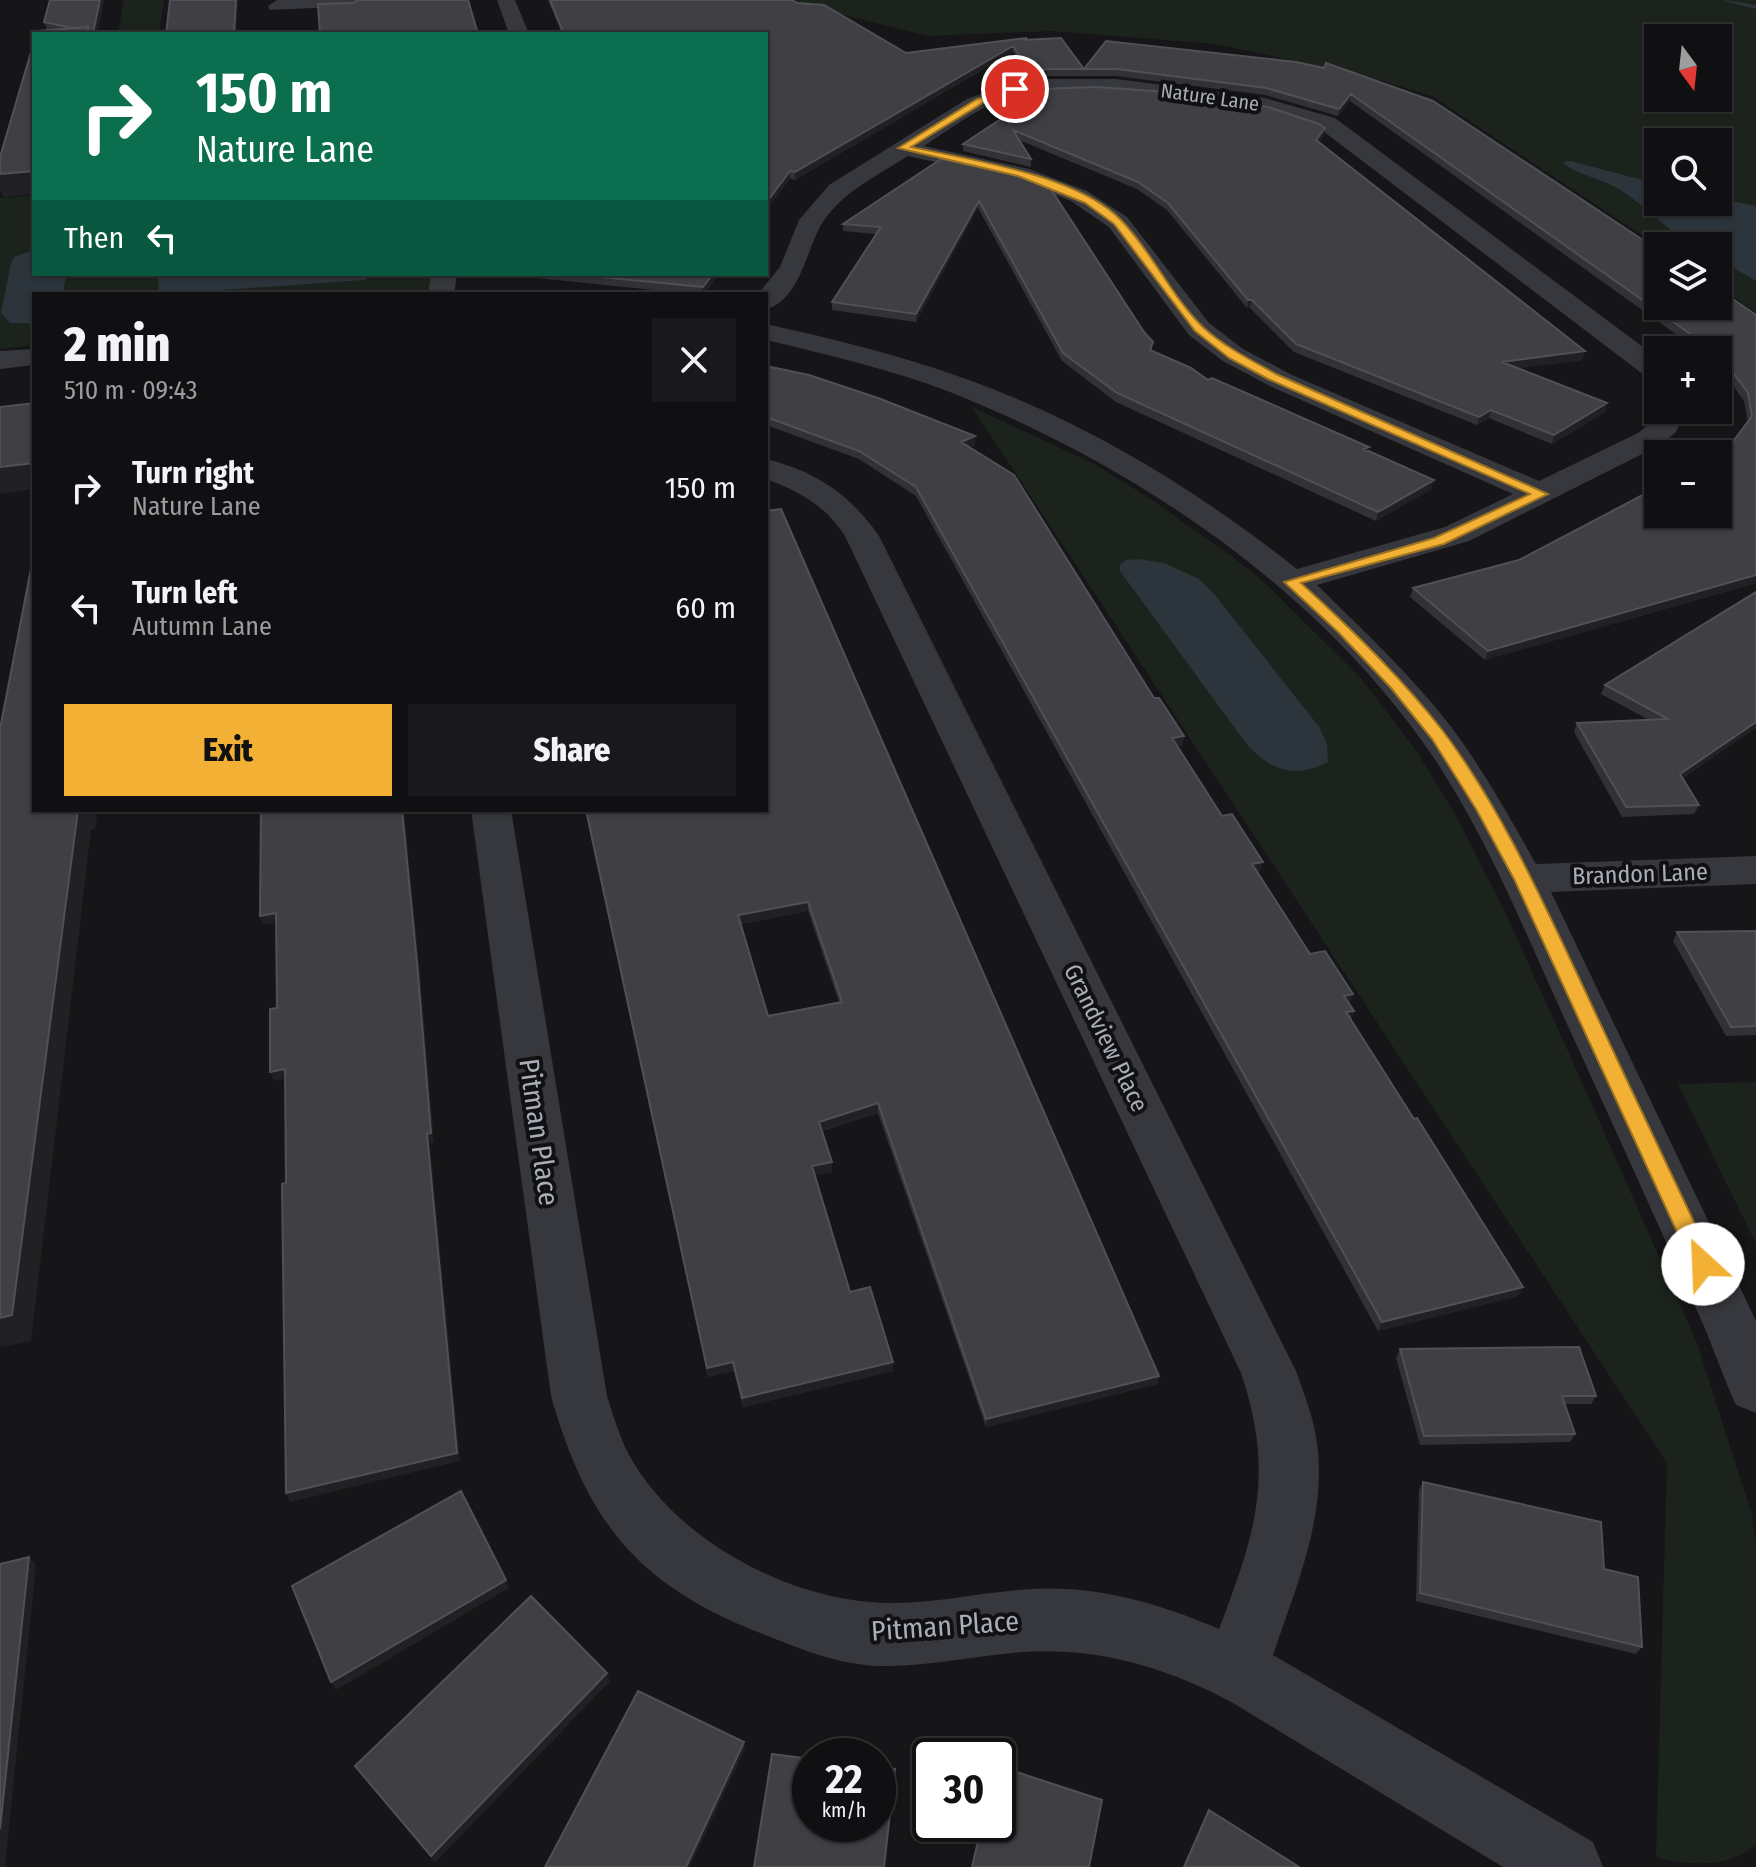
<!DOCTYPE html>
<html lang="en">
<head>
<meta charset="utf-8">
<style>
	:root { --surface:#101012; --page:#19191b; --text:#f1f3f6; --muted:#9c9d9f; --line:#303032; --accent:#f2b134 }
	body { margin:0; font-family:"Fira Sans Condensed",sans-serif; background:var(--page); color:var(--text); height:100vh; display:flex; flex-direction:column; font-size:30px; white-space:nowrap }
	* { box-sizing:border-box; margin:0 }
	p { font-size:26px; color:var(--muted) }
	.icon { flex:none; width:44px; height:44px; fill:none; stroke:currentColor; stroke-width:2; stroke-linecap:round; stroke-linejoin:round }
	.map { position:relative; flex:1; overflow:hidden }
	.drawer { position:absolute; left:32px; top:292px; width:736px; height:520px; display:flex; flex-direction:column; background:var(--surface); border-radius:0px; box-shadow:0 2px 6px #0004,0 0 0 2px var(--line) }
	.drawer>* { flex:none }
	.hud { position:absolute; left:32px; top:32px; width:736px; height:244px; border-radius:0px; box-shadow:0 2px 6px #0004,0 0 0 2px var(--line); background:#0b6e4f; color:#fff; overflow:hidden }
	.needle { width:52px; rotate:165deg }
	.buttons { position:absolute; left:1644px; top:24px; display:grid; gap:16px }
	.buttons a { display:grid; place-items:center; width:88px; height:88px; border-radius:0px; background:var(--surface); box-shadow:0 2px 6px #0004,0 0 0 2px var(--line); font-size:40px }
	.speed { position:absolute; left:792px; top:1738px; display:flex; gap:16px; font-size:40px; font-weight:700; text-align:center }
	.speed>* { display:grid; place-content:center; width:104px; height:104px; border-radius:50%; background:var(--surface); box-shadow:0 2px 6px #0004,0 0 0 2px var(--line); line-height:1 }
	.speed small { font-size:20px; font-weight:400 }
	.speed .limit { border:4px solid #111; border-radius:12px; background:#fff; color:#111 }
	.pin { position:absolute; display:grid; place-items:center; width:68px; height:68px; color:#fff; margin:-34px; border:4px solid #fff; border-radius:50%; box-shadow:0 2px 8px #0007 }
	.me { position:absolute; width:88px; margin:-44px; rotate:335deg; stroke-linejoin:round; filter:drop-shadow(0 0 6px #0008) }
	.turn { display:flex; align-items:center; gap:28px; height:168px; padding:0 32px; font-size:36px }
	.turn .icon { width:104px; height:104px; stroke-width:2.5 }
	.turn b { display:block; font-size:56px; line-height:68px }
	.then { display:flex; align-items:center; height:76px; padding:0 32px; background:#0003; gap:16px; font-size:30px }
	.round { display:grid; place-items:center; flex:none; width:84px; height:84px; border-radius:0px; background:var(--page) }
	.headline { display:flex; align-items:center; justify-content:space-between; height:136px; padding:0 32px }
	h1 { font-size:48px; font-weight:800; line-height:60px }
	.primary-button { display:flex; gap:16px; margin-top:auto; padding:16px 32px }
	.primary-button a { flex:1; height:92px; border-radius:0px; background:var(--accent); color:#111; font-size:32px; font-weight:800; line-height:92px; text-align:center }
	.primary-button a+a { background:var(--page); color:var(--text) }
	ul { padding:0; list-style:none }
	li { display:flex; align-items:center; gap:24px; height:120px; padding:0 32px }
	li div { flex:1 }
	li b { display:block; font-size:30px }
	li em { font-style:normal }
	.map>svg:first-child { display:block }
	.green { fill:#1c231d; fill-rule:evenodd }
	.water { fill:#2c353c }
	.lines { fill:none; stroke-linecap:round; stroke-linejoin:round }
	.stream { fill:#2c353c; fill-rule:evenodd }
	.minor { fill:#37383d; fill-rule:evenodd }
	.wall { fill:#323236; fill-rule:evenodd }
	.shaded-wall { fill:#212124 }
	.building { fill:#3f3f44; stroke:#4f5156; stroke-width:2; fill-rule:evenodd }
	.route { fill:#f2b134; stroke:#9d7322; stroke-width:2 }
	.labels { text-anchor:middle; dominant-baseline:central; stroke-width:8; stroke-linejoin:round; paint-order:stroke }
	.far-street-label { font-size:20px; fill:#a8adb8; stroke:#111113 }
	.street-label { font-size:24px; fill:#a8adb8; stroke:#111113 }
	.near-street-label { font-size:28px; fill:#a8adb8; stroke:#111113 }
</style>
</head>
<body>
<div class="map">
<svg width="1756" height="1867" viewBox="0 0 1756 1867">
	<rect width="100%" height="100%" fill="#161618"/>
	<path class="green" d="M 124,0 L 164,0 L 159,34 L 118,34 Z
		M 784,0 L 1756,0 L 1756,313 L 1718,286 L 1718,246 L 1658,246 L 1432,96 L 1376,79 L 1216,44 L 1051,31 L 928,36 ZM 1658,38 L 1718,38 L 1718,98 L 1658,98 ZM 1658,142 L 1718,142 L 1718,202 L 1658,202 Z
		M 34,195 L 34,274 L 434,274 L 428,294 L 34,294 L 34,345 L 0,349 L 0,198 Z
		M 972,407 L 1094,464 L 1146,496 L 1237,560 L 1267,585 L 1359,676 L 1415,749 L 1456,815 L 1507,916 L 1593,1107 L 1697,1343 L 1752,1515 L 1756,1544 L 1756,1844 C 1734,1867 1689,1867 1656,1857 L 1667,1463 Z
		M 1756,1082 L 1756,1244 L 1678,1084 Z"/>
	<path class="water" d="M 1570,161 L 1658,184 L 1658,202 L 1718,202 L 1718,198 L 1756,206 L 1756,281 L 1718,259 L 1718,246 C 1711,246 1699,248 1694,245 C 1665,230 1644,203 1615,187 C 1598,178 1580,175 1564,164 L 1563,162 Z
		M 34,250 L 34,274 L 66,274 L 63,294 L 34,294 L 34,323 L 10,323 L 1,313 L 11,263 L 14,257 Z
		M 158,274 L 375,274 L 365,280 L 163,294 L 159,292 Z
		M 1139,559 L 1164,563 L 1199,579 L 1215,595 L 1320,728 L 1327,745 L 1328,762 C 1295,778 1274,772 1248,746 L 1120,571 L 1120,565 L 1126,560 Z"/>
	<g class="lines">
		<path class="stream" d="M 1724,0 L 1756,5 L 1756,9 L 1725,1 Z"/>
		<path class="minor" d="M 277,0 L 364,0 L 355,6 L 270,10 L 268,6 Z
			M 497,0 L 515,0 L 529,34 L 509,34 Z
			M 1047,79 L 1116,79 L 1265,98 L 1335,118 L 1658,358 L 1658,381 L 1648,378 L 1319,128 C 1300,122 1280,113 1260,110 C 1193,97 1068,79 1003,100 C 975,109 949,130 924,146 L 1029,169 L 1087,191 L 1127,217 L 1209,323 L 1243,349 L 1292,375 L 1539,481 L 1638,433 L 1652,422 L 1658,407 L 1658,410 L 1686,410 L 1676,432 L 1660,445 L 1469,541 L 1317,585 C 1364,631 1412,676 1452,728 C 1484,771 1510,818 1536,864 L 1756,856 L 1756,884 L 1551,892 L 1756,1321 L 1756,1413 L 1736,1405 C 1722,1375 1712,1343 1698,1313 C 1651,1209 1604,1104 1556,1000 C 1520,919 1485,836 1436,761 C 1321,590 1138,467 950,392 C 890,369 828,355 766,340 L 766,324 C 834,339 900,355 966,379 C 1087,422 1197,490 1297,569 L 1445,527 L 1513,494 L 1272,387 L 1223,361 L 1189,335 L 1109,227 L 1071,201 L 1014,179 L 908,156 C 878,175 846,190 825,219 C 807,243 802,300 766,309 L 766,294 L 758,294 L 780,267 L 799,220 L 829,185 L 967,99 L 992,90 Z
			M 431,274 L 457,274 L 454,294 L 428,294 Z
			M 34,349 L 34,365 L 0,369 L 0,351 Z
			M 766,459 C 815,471 850,494 879,536 L 1296,1371 C 1304,1394 1314,1418 1317,1443 C 1327,1516 1296,1587 1273,1655 L 1593,1842 L 1603,1867 L 1503,1867 L 1233,1703 C 1165,1666 1091,1645 1012,1653 C 968,1657 924,1667 879,1666 C 841,1665 803,1650 768,1636 C 641,1588 588,1526 551,1396 L 471,810 L 511,810 L 607,1396 C 613,1415 619,1435 628,1453 C 675,1541 793,1603 892,1603 C 950,1603 1008,1585 1067,1589 C 1120,1592 1170,1608 1219,1629 C 1256,1532 1275,1474 1241,1373 L 845,536 C 826,506 799,491 766,479 Z"/>
	</g>
	<path class="wall" d="M 50,0 L 104,0 L 97,34 L 37,34 L 47,30 L 44,22 Z
		M 548,0 L 792,0 L 906,53 L 1027,38 L 1027,40 L 1084,69 L 1296,62 L 1756,315 L 1756,583 L 1485,660 L 1410,597 L 1413,588 L 1519,560 L 1726,451 L 1748,422 L 1744,401 L 1718,365 L 1718,350 L 1698,350 L 1350,101 L 1338,116 L 1265,95 L 1116,76 L 1047,76 L 1030,79 L 1013,52 L 795,180 L 790,178 L 766,211 L 766,34 L 562,34 Z
		M 1041,89 L 1325,128 L 1324,135 L 1319,142 L 1585,351 L 1582,360 L 1517,368 L 1607,403 L 1605,412 L 1552,444 L 1489,418 L 1477,425 L 1294,352 L 1250,308 L 1247,308 L 1167,210 L 1137,189 L 1019,140 L 1031,159 L 1031,167 L 963,151 L 963,144 L 1040,93 Z
		M 941,159 L 1152,351 L 1208,380 L 1368,451 L 1431,489 L 1376,521 L 1116,402 L 1062,361 L 978,208 L 916,322 L 832,310 L 832,302 L 876,234 L 843,231 L 843,224 Z
		M 499,274 L 719,274 L 704,294 L 692,294 Z
		M 766,366 L 975,436 L 975,445 L 969,447 L 1154,698 L 1184,736 L 1182,746 L 1177,746 L 1222,816 L 1260,871 L 1258,872 L 1310,954 L 1350,1004 L 1349,1004 L 1354,1011 L 1351,1020 L 1523,1287 L 1518,1296 L 1378,1331 L 916,496 L 859,459 L 766,425 Z
		M 1756,592 L 1682,779 L 1699,805 L 1694,814 L 1622,817 L 1574,732 L 1577,723 L 1649,720 L 1601,694 L 1605,685 Z
		M 585,810 L 766,810 L 1159,1376 L 1157,1384 L 986,1427 L 878,1113 L 822,1131 L 832,1162 L 832,1172 L 815,1175 L 850,1292 L 893,1362 L 893,1371 L 743,1407 L 734,1371 L 708,1377 ZM 808,911 L 839,1002 L 768,1016 L 741,924 Z
		M 1756,931 L 1756,1035 L 1726,1036 L 1673,941 L 1677,932 Z
		M 1400,1349 L 1596,1396 L 1591,1404 L 1565,1404 L 1575,1434 L 1570,1442 L 1420,1445 L 1396,1358 Z
		M 1423,1482 L 1604,1569 L 1642,1647 L 1636,1654 L 1416,1601 L 1419,1490 Z
		M 610,1681 L 435,1862 L 355,1766 Z"/>
	<path class="shaded-wall" d="M 100,0 L 104,0 L 97,34 L 93,34 Z
		M 236,0 L 238,0 L 236,34 L 234,34 Z
		M 1013,46 L 1013,52 L 795,180 L 795,172 Z
		M 1047,69 L 1047,76 L 1030,79 L 1030,73 Z
		M 1351,94 L 1350,101 L 1338,116 L 1339,109 Z
		M 1325,128 L 1324,135 L 1315,147 L 1316,140 Z
		M 34,171 L 34,194 L 3,197 L 0,190 L 0,174 Z
		M 790,171 L 790,178 L 766,211 L 766,203 Z
		M 979,201 L 978,208 L 916,322 L 916,314 Z
		M 713,274 L 719,274 L 703,294 L 703,287 Z
		M 1248,300 L 1252,300 L 1250,308 L 1247,308 Z
		M 1585,351 L 1582,360 L 1500,371 L 1502,362 Z
		M 1607,403 L 1605,412 L 1552,444 L 1554,435 Z
		M 1491,410 L 1489,418 L 1477,425 L 1479,417 Z
		M 975,436 L 975,445 L 960,450 L 961,442 Z
		M 34,463 L 34,489 L 0,494 L 0,467 Z
		M 1434,480 L 1431,489 L 1376,521 L 1378,512 Z
		M 1756,575 L 1756,583 L 1485,660 L 1488,651 Z
		M 1756,722 L 1756,728 L 1675,784 L 1680,774 Z
		M 1184,736 L 1182,746 L 1171,748 L 1172,738 Z
		M 78,810 L 98,810 L 95,829 L 91,830 L 31,1341 L 0,1347 L 0,1318 Z
		M 402,810 L 404,810 L 420,972 L 434,1142 L 430,1143 L 460,1461 L 290,1502 L 286,1493 Z
		M 1263,862 L 1260,871 L 1250,873 L 1252,864 Z
		M 808,902 L 808,911 L 739,924 L 738,915 Z
		M 276,913 L 280,922 L 263,925 L 260,916 Z
		M 1353,994 L 1350,1004 L 1341,1006 L 1344,996 Z
		M 1354,1011 L 1351,1020 L 1346,1012 Z
		M 285,1069 L 288,1078 L 274,1081 L 270,1072 Z
		M 878,1103 L 878,1113 L 820,1131 L 819,1122 Z
		M 832,1162 L 832,1172 L 813,1176 L 812,1166 Z
		M 1523,1287 L 1518,1296 L 1378,1331 L 1382,1322 Z
		M 733,1362 L 734,1371 L 708,1377 L 707,1368 Z
		M 893,1362 L 893,1371 L 743,1407 L 742,1398 Z
		M 1159,1376 L 1157,1384 L 986,1427 L 986,1419 Z
		M 29,1557 L 36,1565 L 5,1867 L 0,1867 L 0,1829 Z
		M 506,1580 L 509,1588 L 336,1690 L 331,1682 Z
		M 607,1673 L 610,1681 L 435,1862 L 431,1856 Z
		M 744,1742 L 745,1749 L 690,1867 L 686,1867 Z"/>
	<path class="building" d="M 50,0 L 100,0 L 93,33 L 89,32 L 88,27 L 72,28 L 44,22 Z
		M 170,0 L 236,0 L 234,34 L 166,34 Z
		M 358,0 L 468,0 L 478,34 L 320,34 L 318,4 L 354,3 Z
		M 550,0 L 792,0 L 797,3 L 824,5 L 906,53 L 1027,38 L 1023,40 L 1061,38 L 1084,69 L 1106,41 L 1296,62 L 1324,68 L 1326,63 L 1433,101 L 1658,250 L 1658,306 L 1718,306 L 1718,289 L 1756,315 L 1756,575 L 1488,651 L 1413,588 L 1519,560 L 1658,487 L 1658,514 L 1718,514 L 1718,455 L 1726,451 L 1752,416 L 1748,393 L 1721,356 L 1718,354 L 1718,350 L 1713,350 L 1351,94 L 1339,109 L 1266,88 L 1117,69 L 1047,69 L 1030,73 L 1013,46 L 795,172 L 790,171 L 766,203 L 766,34 L 564,34 Z
		M 88,27 L 86,34 L 37,34 L 37,31 Z
		M 34,42 L 34,171 L 0,174 L 0,157 Z
		M 1096,87 L 1167,92 L 1268,107 L 1319,124 L 1325,128 L 1316,140 L 1585,351 L 1502,362 L 1607,403 L 1554,435 L 1491,410 L 1479,417 L 1296,344 L 1252,300 L 1248,300 L 1168,203 L 1138,182 L 1013,130 L 1031,159 L 963,144 L 1042,92 L 1041,89 Z
		M 941,159 L 1014,175 L 1050,188 L 1144,332 L 1153,342 L 1150,350 L 1191,368 L 1208,380 L 1212,378 L 1369,447 L 1364,449 L 1434,480 L 1378,512 L 1117,393 L 1063,353 L 979,201 L 916,314 L 832,302 L 881,227 L 843,224 Z
		M 569,274 L 713,274 L 703,287 Z
		M 766,366 L 809,375 L 878,398 L 975,436 L 961,442 L 1014,475 L 1154,698 L 1159,698 L 1184,736 L 1172,738 L 1222,816 L 1232,814 L 1263,862 L 1252,864 L 1310,954 L 1325,951 L 1353,994 L 1344,996 L 1354,1011 L 1346,1012 L 1414,1119 L 1417,1118 L 1523,1287 L 1382,1322 L 916,487 L 859,451 L 766,417 Z
		M 34,403 L 34,463 L 0,467 L 0,407 Z
		M 781,509 L 1159,1376 L 986,1419 L 878,1103 L 819,1122 L 832,1162 L 812,1166 L 850,1292 L 870,1287 L 893,1362 L 742,1398 L 733,1362 L 707,1368 L 586,810 L 766,810 L 766,511 ZM 808,902 L 842,1002 L 768,1016 L 738,915 Z
		M 34,553 L 34,810 L 78,810 L 12,1315 L 0,1318 L 0,729 Z
		M 1756,592 L 1756,722 L 1680,774 L 1699,805 L 1626,807 L 1577,723 L 1668,719 L 1605,685 Z
		M 261,810 L 402,810 L 417,963 L 431,1133 L 427,1134 L 457,1453 L 286,1493 L 282,1184 L 286,1183 L 285,1069 L 270,1072 L 270,1009 L 277,1008 L 276,913 L 260,916 Z
		M 1756,931 L 1756,1026 L 1731,1027 L 1677,932 Z
		M 1579,1347 L 1596,1396 L 1562,1396 L 1575,1434 L 1424,1436 L 1400,1349 Z
		M 1423,1482 L 1601,1522 L 1604,1569 L 1638,1577 L 1642,1647 L 1420,1593 Z
		M 461,1491 L 506,1580 L 331,1682 L 292,1586 Z
		M 29,1557 L 0,1829 L 0,1564 Z
		M 531,1596 L 607,1673 L 431,1856 L 355,1766 Z
		M 638,1691 L 744,1742 L 686,1867 L 545,1867 Z
		M 772,1754 L 810,1759 L 810,1824 L 878,1824 L 878,1767 L 895,1769 L 884,1867 L 754,1867 Z
		M 998,1766 L 1102,1800 L 1089,1867 L 972,1867 L 982,1824 L 998,1824 Z
		M 1209,1810 L 1299,1867 L 1184,1867 Z"/>
	<path class="route" d="M 1012,88 L 1019,89 L 983,103 L 911,147 C 972,160 1079,175 1122,221 C 1153,253 1172,298 1204,328 C 1225,347 1251,360 1276,374 L 1548,494 L 1444,544 L 1301,583 C 1352,629 1401,677 1443,731 C 1500,807 1540,895 1580,980 C 1624,1075 1669,1169 1714,1264 L 1711,1271 L 1703,1274 L 1695,1271 L 1514,879 L 1476,809 L 1432,739 L 1391,688 L 1338,632 L 1284,582 L 1434,538 L 1530,494 L 1268,379 L 1229,358 L 1195,331 L 1114,224 L 1085,203 L 1018,176 L 898,148 L 977,99 Z"/>
	<g class="labels">
		<g class="far-street-label">
			<text transform="translate(1210 97) rotate(8)">Nature Lane</text>
		</g>
		<g class="street-label">
			<text transform="translate(1640 874) rotate(-2)">Brandon Lane</text>
			<text transform="translate(1106 1038) rotate(64)">Grandview Place</text>
		</g>
		<g class="near-street-label">
			<text transform="translate(539 1132) rotate(82)">Pitman Place</text>
			<text transform="translate(945 1626) rotate(-4)">Pitman Place</text>
		</g>
	</g>
</svg>
<div class="buttons">
<a><svg class="needle" viewBox="-14 -14 28 28"><path d="M0-13l5 13h-10z" fill="#e53935"/><path d="M0 13l5-13h-10z" fill="#9c9d9f"/></svg></a>
<a><svg class="icon" aria-label="search" viewBox="0 0 24 24"><circle cx="10" cy="10" r="6"/><path d="M15 15l6 6"/></svg></a>
<a><svg class="icon" aria-label="layers" viewBox="0 0 24 24"><path d="M12 4l9 5-9 5-9-5zM3 14l9 5 9-5"/></svg></a>
<a>+</a>
<a>−</a>
</div>
<div class="speed"><div>22<small>km/h</small></div><div class="limit">30</div></div>
<div class="pin" style="left:1015px;top:89px;background:#d93025"><svg class="icon" aria-label="arrive" viewBox="0 0 24 24"><path d="M6 21V4h12l-3 4 3 4H6"/></svg></div>
<svg class="me" style="left:1703px;top:1264px" viewBox="-20 -20 40 40"><circle r="19" fill="#fff"/><path d="M0-13L10 11 0 6-10 11z" fill="#f2b134"/></svg>
<div class="hud">
<div class="turn"><svg class="icon" aria-label="right" viewBox="0 0 24 24"><path d="M7 20v-9h11M14 6l5 5-5 5"/></svg><div><b>150 m</b>Nature Lane</div></div>
<div class="then">Then<svg class="icon" aria-label="left" viewBox="0 0 24 24"><path d="M17 20v-9H6M10 6l-5 5 5 5"/></svg></div>
</div>
<section class="drawer">
<div class="headline"><div><h1>2 min</h1><p>510 m · 09:43</p></div><a class="round"><svg class="icon" aria-label="close" viewBox="0 0 24 24"><path d="M6 6l12 12M18 6L6 18"/></svg></a></div>
<ul>
<li><svg class="icon" aria-label="right" viewBox="0 0 24 24"><path d="M7 20v-9h11M14 6l5 5-5 5"/></svg><div><b>Turn right</b><p>Nature Lane</p></div><em>150 m</em></li>
<li><svg class="icon" aria-label="left" viewBox="0 0 24 24"><path d="M17 20v-9H6M10 6l-5 5 5 5"/></svg><div><b>Turn left</b><p>Autumn Lane</p></div><em>60 m</em></li>
</ul>
<div class="primary-button"><a>Exit</a><a>Share</a></div>
</section>
</div>
</body>
</html>
